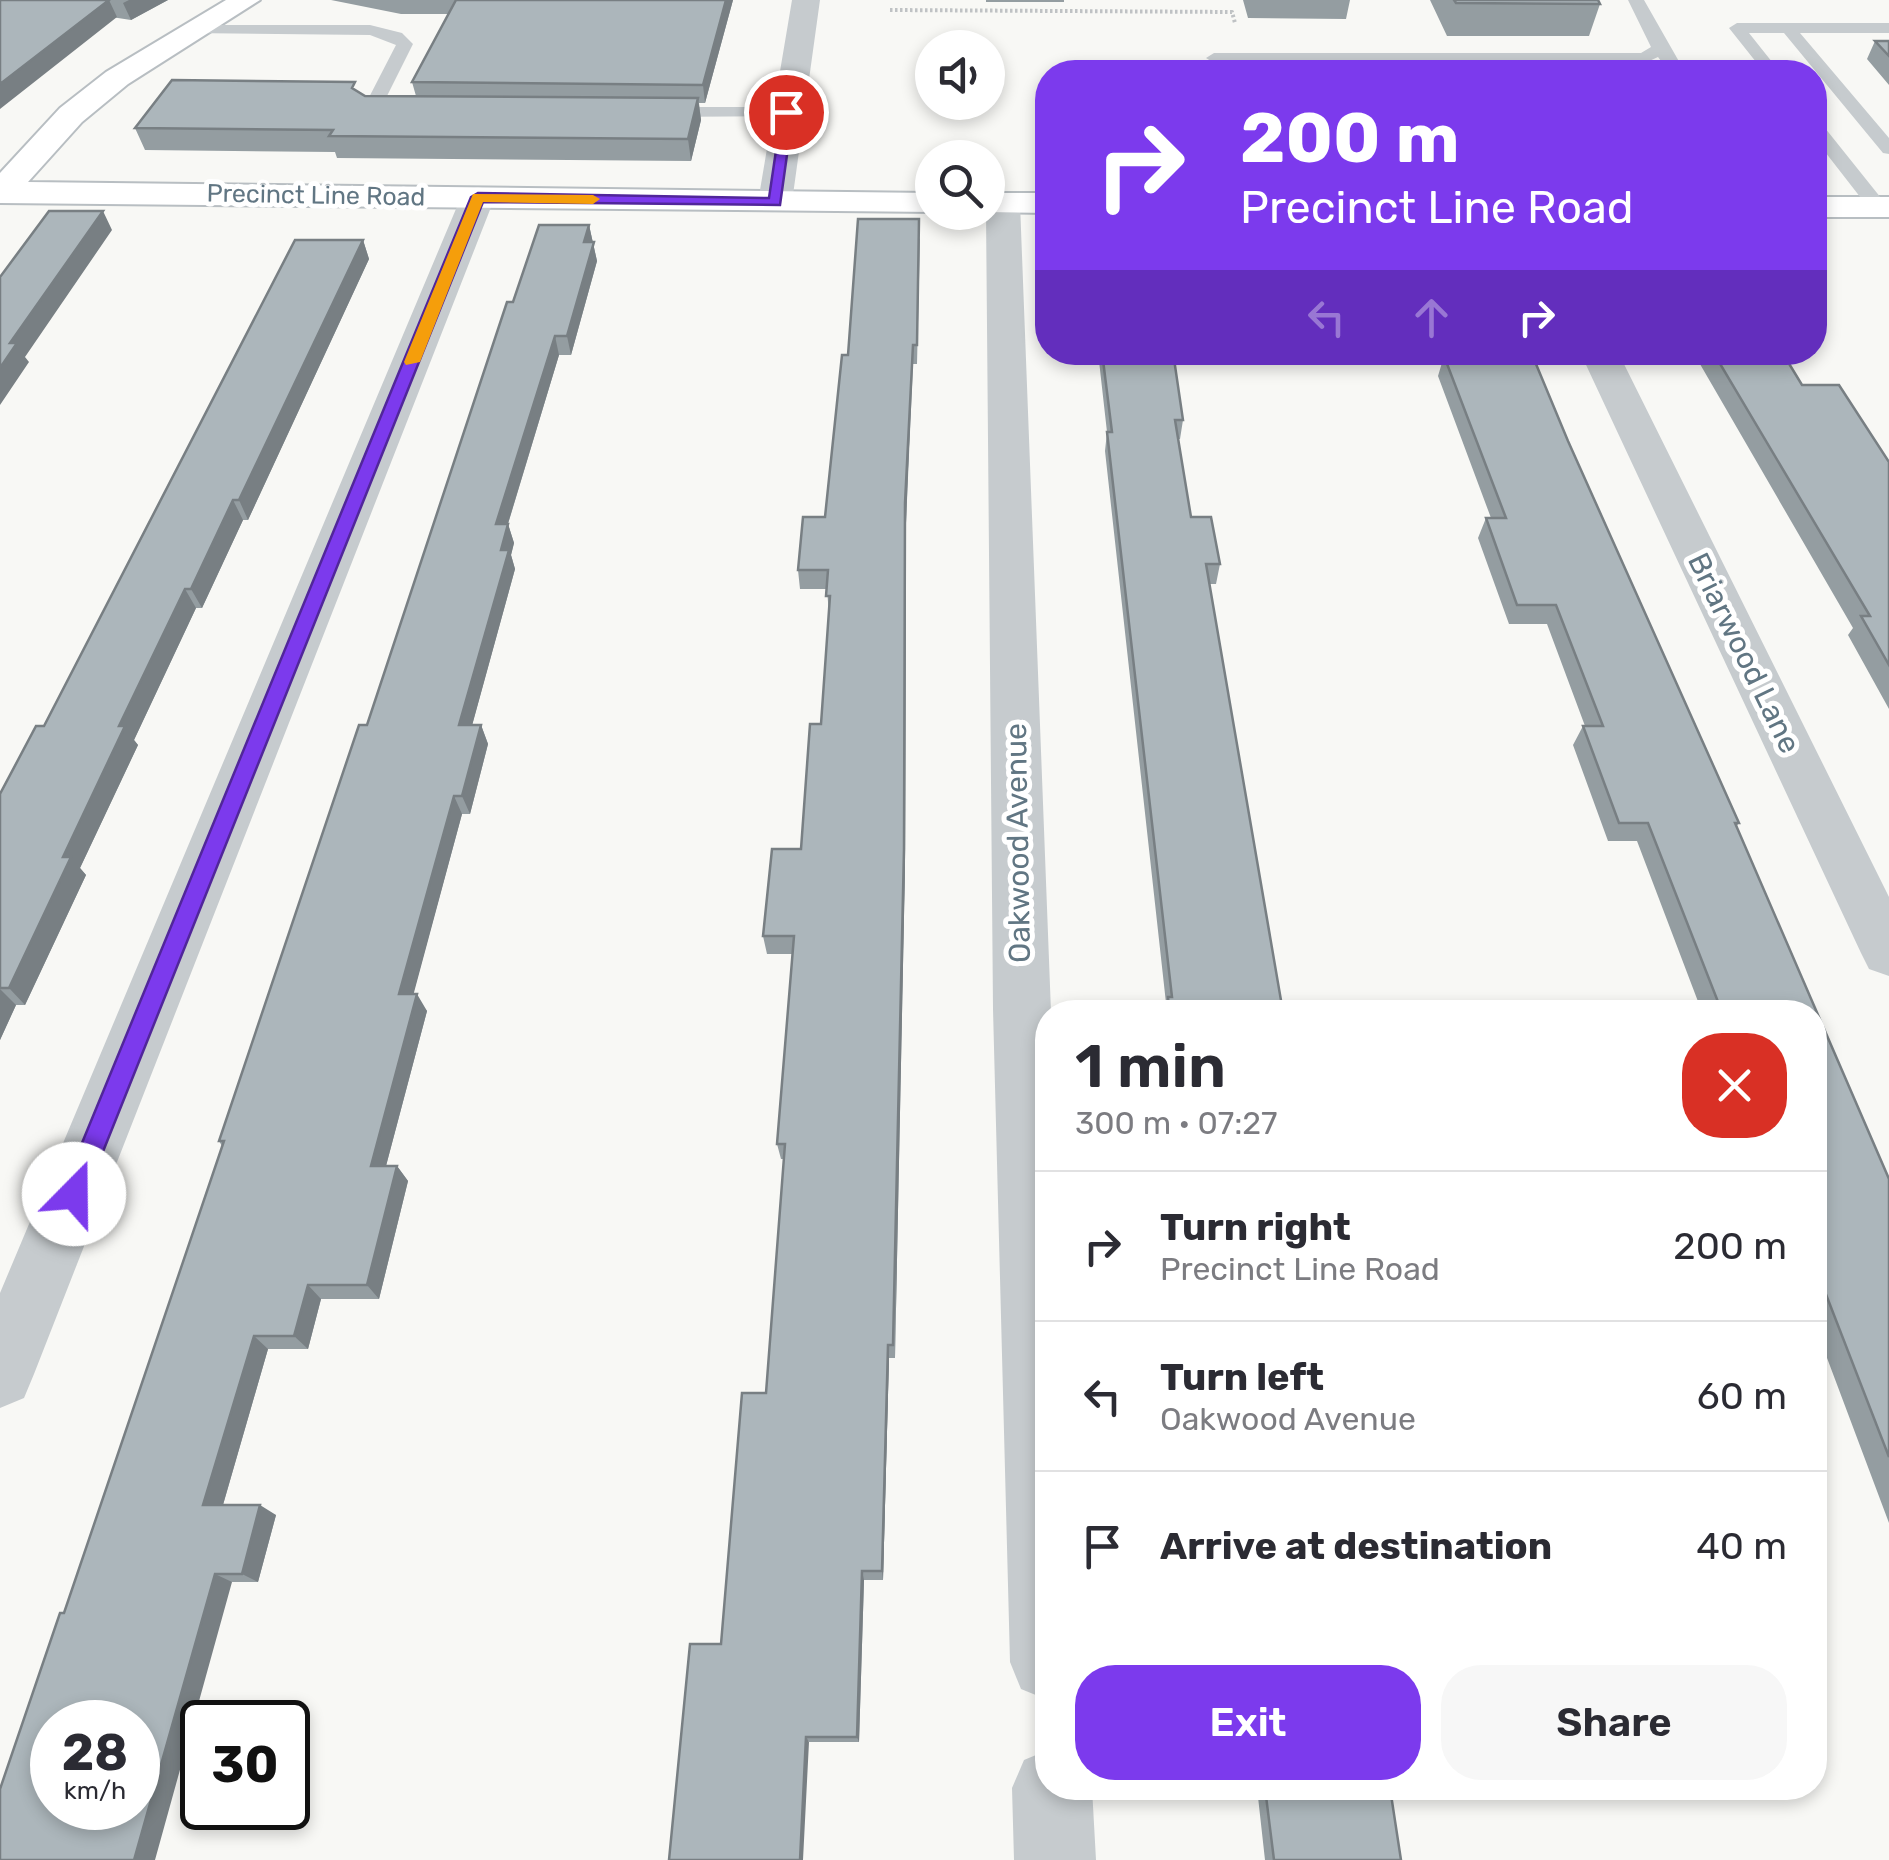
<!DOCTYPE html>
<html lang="en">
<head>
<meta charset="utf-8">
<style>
	:root { --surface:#fff; --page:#f7f7f7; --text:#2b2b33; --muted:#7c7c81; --line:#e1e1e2; --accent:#7c3aed }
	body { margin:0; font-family:Rubik,sans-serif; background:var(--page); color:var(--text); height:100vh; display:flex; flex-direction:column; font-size:38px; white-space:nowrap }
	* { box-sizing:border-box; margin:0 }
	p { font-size:32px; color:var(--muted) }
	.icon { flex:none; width:55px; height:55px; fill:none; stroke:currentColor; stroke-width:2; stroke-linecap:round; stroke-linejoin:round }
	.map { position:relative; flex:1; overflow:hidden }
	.details { position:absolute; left:1035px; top:1000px; width:792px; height:800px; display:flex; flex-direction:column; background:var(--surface); border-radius:40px; box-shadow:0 5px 15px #0003 }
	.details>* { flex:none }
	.guide { position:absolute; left:1035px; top:60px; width:792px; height:305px; border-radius:40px; box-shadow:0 5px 15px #0003; background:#7c3aed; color:#fff; overflow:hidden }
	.tools { position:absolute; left:915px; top:30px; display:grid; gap:20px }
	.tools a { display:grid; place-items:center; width:90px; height:90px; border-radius:50%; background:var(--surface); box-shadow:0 5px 15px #0003; font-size:50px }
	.speed { position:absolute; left:30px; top:1700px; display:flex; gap:20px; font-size:50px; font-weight:700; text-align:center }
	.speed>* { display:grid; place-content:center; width:130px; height:130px; border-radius:50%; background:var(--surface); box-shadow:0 5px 15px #0003; line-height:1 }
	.speed small { font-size:25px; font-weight:400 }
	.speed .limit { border:5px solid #111; border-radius:15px; background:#fff; color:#111 }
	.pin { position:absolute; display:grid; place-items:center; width:85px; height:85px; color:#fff; margin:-42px; border:5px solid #fff; border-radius:50%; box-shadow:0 2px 10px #0007 }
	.me { position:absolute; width:110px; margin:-55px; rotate:22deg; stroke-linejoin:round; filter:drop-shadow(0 0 8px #0008) }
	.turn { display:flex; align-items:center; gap:35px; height:210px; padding:0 40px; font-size:45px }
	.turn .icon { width:130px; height:130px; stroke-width:2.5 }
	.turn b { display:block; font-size:70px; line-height:85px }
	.lanes { display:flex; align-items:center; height:95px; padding:0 40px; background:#0003; justify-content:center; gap:50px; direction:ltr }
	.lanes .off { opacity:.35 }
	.round { display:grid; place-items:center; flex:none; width:105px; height:105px; border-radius:40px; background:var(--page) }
	.overview { display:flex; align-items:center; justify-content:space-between; height:170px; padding:0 40px }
	h1 { font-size:60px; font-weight:600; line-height:75px }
	.action { display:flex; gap:20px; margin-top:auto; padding:20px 40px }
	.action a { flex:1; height:115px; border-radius:40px; background:var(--accent); color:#fff; font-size:40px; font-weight:600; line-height:115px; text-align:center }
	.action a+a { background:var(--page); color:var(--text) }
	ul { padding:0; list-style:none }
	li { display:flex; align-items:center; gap:30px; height:150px; padding:0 40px; border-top:2px solid var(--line) }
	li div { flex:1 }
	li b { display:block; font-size:38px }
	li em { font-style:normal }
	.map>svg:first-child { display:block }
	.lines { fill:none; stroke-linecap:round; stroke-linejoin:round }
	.secondary-casing { stroke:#b8bec2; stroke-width:4 }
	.path { stroke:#bfc2c4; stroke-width:4; stroke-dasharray:2.5 2.5; stroke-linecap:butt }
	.lane { fill:#c6cbce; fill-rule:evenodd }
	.street { fill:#c6cbce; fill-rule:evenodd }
	.secondary { fill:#fff; fill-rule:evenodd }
	.wall { fill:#949da1 }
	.shaded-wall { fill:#787f83 }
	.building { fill:#acb6bb; stroke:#787f83; stroke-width:2.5; fill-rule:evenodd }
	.route { fill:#7c3aed; stroke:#51269a; stroke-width:2.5 }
	.slow { fill:#f59e0b }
	.labels { text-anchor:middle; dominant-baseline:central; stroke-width:10; stroke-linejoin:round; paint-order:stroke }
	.far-street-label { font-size:25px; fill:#617683; stroke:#fff }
	.street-label { font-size:30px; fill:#617683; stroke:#fff }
</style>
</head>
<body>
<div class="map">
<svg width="1889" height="1860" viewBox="0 0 1889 1860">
	<rect width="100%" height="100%" fill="#f8f8f5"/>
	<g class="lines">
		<defs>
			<path id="secondary" d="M 226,0 L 260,0 L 128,84 L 82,122 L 28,182 L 932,193 L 935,212 L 0,203 L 0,173 L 60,108 L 106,72 Z
				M 988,193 L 1048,193 L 1048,213 L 985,212 Z
				M 1815,197 L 1889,197 L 1889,217 L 1815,217 Z"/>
		</defs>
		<use href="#secondary" class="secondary-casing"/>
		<path class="path" d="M 890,10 L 1232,12 L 1235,23"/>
		<path class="lane" d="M 1628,0 L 1644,0 L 1685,72 L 1669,72 L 1658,57 L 1645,63 L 1448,64 L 1421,72 L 1404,72 L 1412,63 L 1214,63 L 1206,58 L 1214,53 L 1641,53 L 1651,47 Z
			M 1889,23 L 1889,33 L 1800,33 L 1889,138 L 1889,154 L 1883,153 L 1784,33 L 1749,33 L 1780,72 L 1764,72 L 1729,28 L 1737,23 Z
			M 195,25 L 370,25 L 402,33 L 413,44 L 383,104 L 407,110 C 397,118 373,117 363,109 L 396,45 L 370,35 L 189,33 L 189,27 Z
			M 786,107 L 795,112 L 792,116 L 659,117 L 650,112 L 659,107 Z
			M 1815,122 L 1821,123 L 1885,203 L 1885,211 L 1871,211 L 1815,139 Z"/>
		<path class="street" d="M 792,0 L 820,0 L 792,202 L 787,209 L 763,209 L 758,202 Z
			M 478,187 L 490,190 L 495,197 L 34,1374 L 24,1398 L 0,1408 L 0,1293 L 461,197 L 466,190 Z
			M 1003,193 L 1015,196 L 1020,203 L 1051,1012 L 1048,1012 L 1048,1700 L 1021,1689 L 1010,1662 L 993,1009 L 986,212 L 991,196 Z
			M 1580,352 L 1618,352 L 1889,897 L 1889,976 L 1869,969 L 1861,953 Z
			M 1048,1750 L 1048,1788 L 1092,1788 L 1096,1860 L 1014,1860 L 1012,1788 L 1024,1760 Z"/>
		<use href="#secondary" class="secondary"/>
	</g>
	<path class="wall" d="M 0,0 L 168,0 L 131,20 Z
		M 331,0 L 733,0 L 705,103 L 699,103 L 701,120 L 691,161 L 337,158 L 335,152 L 145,150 L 135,128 L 358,92 L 365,96 L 416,96 L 412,82 L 449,14 L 401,14 Z
		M 986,0 L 1064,0 L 1064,2 L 986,2 Z
		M 1243,0 L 1350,0 L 1346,19 L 1248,18 Z
		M 1430,0 L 1598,0 L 1600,4 L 1589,36 L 1447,36 Z
		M 1875,41 L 1889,41 L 1889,85 L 1867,59 Z
		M 589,225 L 597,261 L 571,355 L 559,355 L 508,524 L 514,543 L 511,555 L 515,569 L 472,725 L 481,725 L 488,744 L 470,814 L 462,814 L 413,994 L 427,1011 L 386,1166 L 397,1166 L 408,1181 L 379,1299 L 321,1299 L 308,1349 L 268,1349 L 223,1505 L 276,1515 L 258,1582 L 232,1582 L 64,1613 L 222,1146 L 219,1141 L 367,725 L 513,302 Z
		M 920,238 L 917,364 L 913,364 L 906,523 L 905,867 L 895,1358 L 889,1358 L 883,1580 L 864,1580 L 859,1742 L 809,1742 L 721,1644 L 766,1393 L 784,1159 L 781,1159 L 777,1144 L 792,954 L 767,954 L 763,936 L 801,849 L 821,724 L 829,615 L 827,589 L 800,589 L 798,570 L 825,517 L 848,355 Z
		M 363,240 L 369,259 L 248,520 L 243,520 L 202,608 L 196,608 L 134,740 L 138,745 L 80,868 L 86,875 L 25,1005 L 16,1005 L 0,1040 L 0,794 Z
		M 1098,352 L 1173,352 L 1183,420 L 1180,439 L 1178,439 L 1191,517 L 1220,564 L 1216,584 L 1209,584 L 1283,1012 L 1164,1012 L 1166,1003 L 1105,451 L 1107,432 Z
		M 1454,352 L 1531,352 L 1568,441 L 1739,823 L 1736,827 L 1889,1179 L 1889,1523 L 1815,1326 L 1815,1012 L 1702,1012 L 1637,841 L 1608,841 L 1573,745 L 1583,726 L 1585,726 L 1547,624 L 1509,624 L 1478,538 L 1486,518 L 1491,518 L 1438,376 L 1444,356 L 1455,356 Z
		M 1693,352 L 1782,352 L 1802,385 L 1889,462 L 1889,709 L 1848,635 L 1853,628 Z
		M 1257,1788 L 1390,1788 L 1401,1860 L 1265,1860 Z"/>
	<path class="shaded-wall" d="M 109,0 L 117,17 L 0,109 L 0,84 Z
		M 129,0 L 168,0 L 131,20 L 123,3 Z
		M 726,0 L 733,0 L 705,103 L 703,85 Z
		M 698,98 L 701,120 L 691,161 L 688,139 Z
		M 103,211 L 112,230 L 25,357 L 29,362 L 0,405 L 0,368 L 10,343 Z
		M 589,225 L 597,261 L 571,355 L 567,336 L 584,242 Z
		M 363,240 L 369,259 L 248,520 L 239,500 Z
		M 555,336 L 559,355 L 502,543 L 496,524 Z
		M 913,345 L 906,523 L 905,867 L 895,1358 L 905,503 Z
		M 233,500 L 243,520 L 202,608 L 191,589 Z
		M 508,524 L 514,543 L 511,555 L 515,569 L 467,744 L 459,725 Z
		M 185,589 L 196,608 L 134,740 L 138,745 L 80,868 L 86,875 L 25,1005 L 9,988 L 63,857 L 119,726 Z
		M 481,725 L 488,744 L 470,814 L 462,796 Z
		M 454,796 L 462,814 L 409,1011 L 399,994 Z
		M 0,989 L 16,1005 L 0,1040 Z
		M 417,994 L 427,1011 L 382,1181 L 371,1166 Z
		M 397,1166 L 408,1181 L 379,1299 L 367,1285 Z
		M 308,1285 L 321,1299 L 308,1349 L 294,1336 Z
		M 254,1336 L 268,1349 L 220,1515 L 203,1505 Z
		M 888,1345 L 889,1358 L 883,1580 L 882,1571 Z
		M 260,1505 L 276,1515 L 258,1582 L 242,1574 Z
		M 862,1571 L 864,1580 L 859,1742 L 857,1737 Z
		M 215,1574 L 232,1582 L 155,1860 L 134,1860 Z
		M 806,1737 L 809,1742 L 803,1860 L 800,1860 Z"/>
	<path class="building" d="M 0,0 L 109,0 L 0,84 Z
		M 456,0 L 726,0 L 703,85 L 412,82 Z
		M 1454,0 L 1598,0 L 1600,4 L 1456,3 Z
		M 1875,41 L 1889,41 L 1889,56 Z
		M 172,80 L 355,82 L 352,88 L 365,96 L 698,98 L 688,139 L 329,136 L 333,130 L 135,128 Z
		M 49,211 L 103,211 L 10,343 L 17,343 L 0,368 L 0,277 Z
		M 858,219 L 919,219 L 917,345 L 913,345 L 905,503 L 904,849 L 893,1345 L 888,1345 L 882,1571 L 862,1571 L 857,1737 L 806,1737 L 800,1860 L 669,1860 L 690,1644 L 721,1644 L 742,1393 L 766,1393 L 785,1144 L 777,1144 L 794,936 L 763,936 L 772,849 L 801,849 L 810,724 L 821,724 L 830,596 L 826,596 L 828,570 L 798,570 L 803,517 L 825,517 L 842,355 L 848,355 Z
		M 539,225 L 589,225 L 584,242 L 594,242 L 567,336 L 555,336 L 496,524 L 508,524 L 501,550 L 509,550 L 459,725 L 481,725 L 462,796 L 454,796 L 399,994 L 417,994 L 371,1166 L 397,1166 L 367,1285 L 308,1285 L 294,1336 L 254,1336 L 203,1505 L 260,1505 L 242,1574 L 215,1574 L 134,1860 L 0,1860 L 0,1789 L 60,1613 L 64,1613 L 224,1141 L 219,1141 L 359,725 L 367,725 L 507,302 L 513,302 ZM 52,1722 L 138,1722 L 138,1808 L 52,1808 Z
		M 295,240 L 363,240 L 239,500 L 233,500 L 191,589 L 185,589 L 119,726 L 125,726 L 63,857 L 71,857 L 9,988 L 0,988 L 0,794 L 36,726 L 44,726 Z
		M 1102,352 L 1173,352 L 1183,420 L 1175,420 L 1191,517 L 1211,517 L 1220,564 L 1206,564 L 1283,1012 L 1169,1012 L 1168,997 L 1172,997 L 1107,432 L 1112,432 Z
		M 1468,352 L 1531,352 L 1568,441 L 1739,823 L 1735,823 L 1889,1179 L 1889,1457 L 1815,1266 L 1815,1012 L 1722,1012 L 1648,823 L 1619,823 L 1583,726 L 1603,726 L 1556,605 L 1517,605 L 1486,518 L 1506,518 L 1444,356 L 1469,356 Z
		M 1713,352 L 1782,352 L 1802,385 L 1839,385 L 1889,462 L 1889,665 L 1861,616 L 1870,616 Z
		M 1265,1788 L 1390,1788 L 1401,1860 L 1274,1860 Z"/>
	<path class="route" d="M 782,110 L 793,112 L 780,205 L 483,202 L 86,1194 L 83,1202 L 74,1206 L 64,1202 L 61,1194 L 471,197 L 478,193 L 769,198 Z"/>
	<path class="slow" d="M 473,194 L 593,195 L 600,199 L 593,204 L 483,202 L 420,362 L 406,365 L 404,362 Z"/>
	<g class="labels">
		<g class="far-street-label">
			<text transform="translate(316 195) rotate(1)">Precinct Line Road</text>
		</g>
		<g class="street-label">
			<text transform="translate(1744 653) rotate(64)">Briarwood Lane</text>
			<text transform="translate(1018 843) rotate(-91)">Oakwood Avenue</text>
		</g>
	</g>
</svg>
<div class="tools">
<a><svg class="icon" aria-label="sound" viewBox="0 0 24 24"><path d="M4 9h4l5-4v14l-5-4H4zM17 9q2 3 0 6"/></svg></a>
<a><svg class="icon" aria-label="search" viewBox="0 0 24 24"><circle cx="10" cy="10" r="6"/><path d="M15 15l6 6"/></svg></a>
</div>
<div class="speed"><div>28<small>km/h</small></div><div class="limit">30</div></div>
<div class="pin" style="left:786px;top:112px;background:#d93025"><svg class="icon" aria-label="arrive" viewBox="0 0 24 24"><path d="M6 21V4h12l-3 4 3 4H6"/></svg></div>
<svg class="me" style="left:74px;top:1194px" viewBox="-20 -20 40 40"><circle r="19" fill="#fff"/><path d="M0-13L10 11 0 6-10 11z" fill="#7c3aed"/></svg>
<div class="guide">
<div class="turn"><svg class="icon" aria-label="right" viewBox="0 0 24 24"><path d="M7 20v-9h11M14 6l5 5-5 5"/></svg><div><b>200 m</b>Precinct Line Road</div></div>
<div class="lanes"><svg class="icon off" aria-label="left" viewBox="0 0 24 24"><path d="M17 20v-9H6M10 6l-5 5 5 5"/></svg><svg class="icon off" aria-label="ahead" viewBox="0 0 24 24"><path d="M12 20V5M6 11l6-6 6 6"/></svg><svg class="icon" aria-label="right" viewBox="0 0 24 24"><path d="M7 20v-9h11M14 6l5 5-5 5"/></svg></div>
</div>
<section class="details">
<div class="overview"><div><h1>1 min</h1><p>300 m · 07:27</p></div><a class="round" style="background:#d93025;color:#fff"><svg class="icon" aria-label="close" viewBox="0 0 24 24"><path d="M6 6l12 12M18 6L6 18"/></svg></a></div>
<ul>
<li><svg class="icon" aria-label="right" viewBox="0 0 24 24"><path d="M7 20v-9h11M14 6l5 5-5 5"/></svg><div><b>Turn right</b><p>Precinct Line Road</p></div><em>200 m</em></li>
<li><svg class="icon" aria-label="left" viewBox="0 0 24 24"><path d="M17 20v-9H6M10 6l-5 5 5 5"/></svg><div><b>Turn left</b><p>Oakwood Avenue</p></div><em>60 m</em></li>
<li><svg class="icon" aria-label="arrive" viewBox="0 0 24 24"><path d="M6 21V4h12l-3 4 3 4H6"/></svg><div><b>Arrive at destination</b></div><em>40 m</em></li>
</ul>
<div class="action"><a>Exit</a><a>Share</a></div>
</section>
</div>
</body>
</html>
